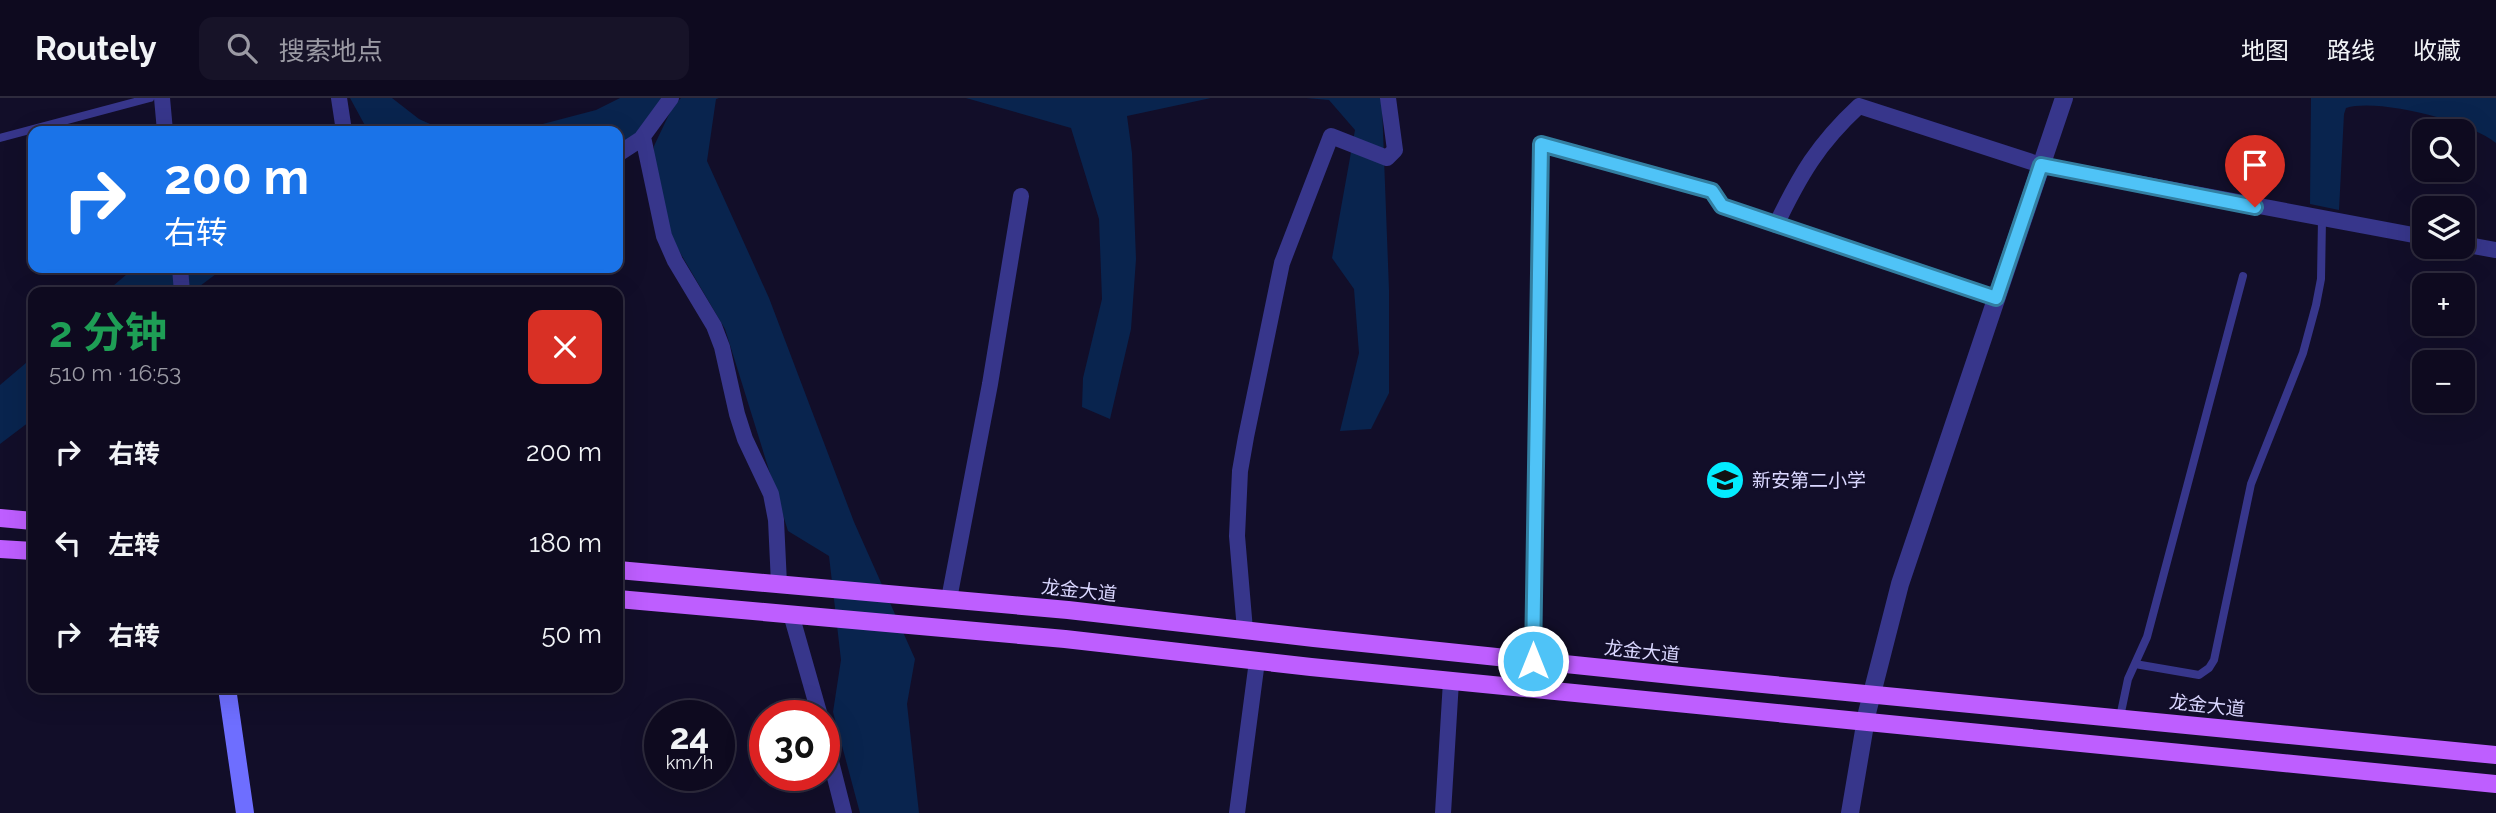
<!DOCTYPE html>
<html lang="zh">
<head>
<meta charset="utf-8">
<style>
	:root { --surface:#0e0a1f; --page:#171328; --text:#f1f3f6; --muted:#9b9aa4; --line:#2e2b3d }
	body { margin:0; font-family:Raleway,"Noto Sans SC",sans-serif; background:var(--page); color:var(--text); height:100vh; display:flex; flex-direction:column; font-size:26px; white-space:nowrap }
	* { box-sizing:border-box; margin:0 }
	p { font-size:23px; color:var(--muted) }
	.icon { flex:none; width:38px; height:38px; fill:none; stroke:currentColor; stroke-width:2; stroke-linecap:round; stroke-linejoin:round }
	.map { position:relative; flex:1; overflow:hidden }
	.panel { position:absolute; left:28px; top:189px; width:595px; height:406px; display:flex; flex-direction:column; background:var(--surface); border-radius:14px; box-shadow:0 7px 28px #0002,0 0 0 2px var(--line) }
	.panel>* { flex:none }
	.hud { position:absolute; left:28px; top:28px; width:595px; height:147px; border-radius:14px; box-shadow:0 7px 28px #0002,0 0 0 2px var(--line); background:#1a73e8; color:#fff; overflow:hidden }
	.tools { position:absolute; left:2412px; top:21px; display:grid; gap:14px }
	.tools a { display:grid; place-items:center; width:63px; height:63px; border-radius:14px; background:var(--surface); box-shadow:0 7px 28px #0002,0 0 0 2px var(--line); font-size:35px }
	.speed { position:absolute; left:644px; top:602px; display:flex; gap:14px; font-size:35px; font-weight:700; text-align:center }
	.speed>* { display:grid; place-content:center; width:91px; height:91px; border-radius:50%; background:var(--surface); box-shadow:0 7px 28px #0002,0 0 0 2px var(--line); line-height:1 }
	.speed small { font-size:18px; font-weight:400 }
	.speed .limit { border:10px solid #d22; background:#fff; color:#111 }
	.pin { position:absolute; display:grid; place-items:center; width:60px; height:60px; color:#fff; margin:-72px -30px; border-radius:50% 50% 50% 0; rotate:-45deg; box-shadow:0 0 7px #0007 }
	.pin .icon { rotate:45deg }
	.me { position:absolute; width:77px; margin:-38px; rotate:0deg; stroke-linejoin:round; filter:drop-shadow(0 0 5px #0008) }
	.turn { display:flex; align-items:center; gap:24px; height:147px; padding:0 21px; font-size:32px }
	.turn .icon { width:91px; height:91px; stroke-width:2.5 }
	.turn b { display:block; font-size:49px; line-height:60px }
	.round { display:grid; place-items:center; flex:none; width:74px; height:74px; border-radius:14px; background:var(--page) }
	.head { display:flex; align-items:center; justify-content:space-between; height:119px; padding:0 21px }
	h1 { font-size:42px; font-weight:700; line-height:52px; color:#1e9e55 }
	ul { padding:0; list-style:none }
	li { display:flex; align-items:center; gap:21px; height:91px; padding:0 21px }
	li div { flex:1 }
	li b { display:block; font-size:26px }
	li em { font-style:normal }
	header { display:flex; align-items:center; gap:42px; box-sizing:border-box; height:98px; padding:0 35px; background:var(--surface); border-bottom:2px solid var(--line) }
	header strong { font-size:33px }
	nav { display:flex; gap:38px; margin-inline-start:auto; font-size:24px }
	.search { width:490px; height:63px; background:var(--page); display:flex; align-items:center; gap:18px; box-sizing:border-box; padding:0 24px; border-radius:14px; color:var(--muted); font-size:26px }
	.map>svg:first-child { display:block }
	.water { fill:#09244e }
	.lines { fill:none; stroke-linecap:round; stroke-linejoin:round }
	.service { stroke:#37368b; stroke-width:8 }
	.minor { stroke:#37368b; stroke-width:16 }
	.tertiary { stroke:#37368b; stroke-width:18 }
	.secondary { stroke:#6e6eff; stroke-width:18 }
	.primary { stroke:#be5eff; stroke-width:18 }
	.route-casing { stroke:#337fa1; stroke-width:18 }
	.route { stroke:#4fc3f7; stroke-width:12 }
	.labels { text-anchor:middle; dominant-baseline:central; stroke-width:5; stroke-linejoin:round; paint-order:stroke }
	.poi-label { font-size:19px; fill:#dad7ff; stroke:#120e29; text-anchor:start }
	.street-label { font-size:19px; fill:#dad7ff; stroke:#120e29 }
</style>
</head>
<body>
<header>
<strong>Routely</strong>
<div class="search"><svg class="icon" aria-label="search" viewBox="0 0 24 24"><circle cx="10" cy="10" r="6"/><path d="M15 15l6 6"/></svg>搜索地点</div>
<nav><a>地图</a><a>路线</a><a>收藏</a></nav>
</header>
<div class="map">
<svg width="2496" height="715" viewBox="0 0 2496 715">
	<rect width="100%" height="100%" fill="#120e29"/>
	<path class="water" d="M 350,0 L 392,0 L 419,21 L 430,26 L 472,33 L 368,33 Z
		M 620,0 L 665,0 L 646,30 L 618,49 L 618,33 L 516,33 L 596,12 Z
		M 681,0 L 719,0 L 716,1 L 707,63 L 769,200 L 854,424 L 915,561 L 907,606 L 919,715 L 860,715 L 833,614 L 841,562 L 829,458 L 788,433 L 725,231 L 672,141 L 654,71 L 654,48 L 673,8 Z
		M 966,0 L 1211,0 L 1127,18 L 1132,55 L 1136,161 L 1131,231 L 1110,321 L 1082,309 L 1083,280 L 1102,201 L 1099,121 L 1071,30 Z
		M 1306,0 L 1380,0 L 1382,7 L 1389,192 L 1389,295 L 1371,331 L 1340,333 L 1359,255 L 1354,191 L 1332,160 L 1355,32 L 1329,2 Z
		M 2311,0 L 2496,0 L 2496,45 C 2469,23 2378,0 2346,10 L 2344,16 L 2339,112 L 2310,106 Z
		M 134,170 L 224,170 L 192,194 L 106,194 Z
		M 33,259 L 33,321 L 0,346 L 0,287 Z"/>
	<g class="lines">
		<path class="service" d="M 0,40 L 150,0
			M 2135,566 L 2199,577 L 2209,570 L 2214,562 L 2251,386 L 2303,255 L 2316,207 L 2321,181 L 2322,121
			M 2120,619 L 2128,581 L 2147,539 L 2243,178"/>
		<path class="minor" d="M 162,0 L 165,33
			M 339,0 L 344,33
			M 643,39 L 664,138 L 675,163 L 714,228 L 722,249 L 737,316 L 745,341 L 771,396 L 776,422 L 779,486
			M 618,56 L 641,41 L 671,0
			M 1776,127 C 1800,77 1818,46 1859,8 L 2041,67 L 2424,139
			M 2462,146 L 2496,152
			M 180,170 L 182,194
			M 949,501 L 990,286 L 1021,98
			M 791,516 L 820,618
			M 1245,532 L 1237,438 L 1240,373 L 1246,339 L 1282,165 L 1331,38 L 1387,60 L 1395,52 L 1388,0
			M 1533,563 L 1541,46 L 1711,93 L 1722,108 L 1996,200
			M 824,636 L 844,715
			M 1237,715 L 1257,563
			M 1443,715 L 1451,583"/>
		<path class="tertiary" d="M 1850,715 L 1867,615 L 1900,486 L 2064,0"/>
		<path class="secondary" d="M 227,590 L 245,715"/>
		<path class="primary" d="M 0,420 L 33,423
			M 0,451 L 33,453
			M 618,472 L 1068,512 L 1314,540 L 1691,579 L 2496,657
			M 618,501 L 1065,541 L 1311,569 L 2496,686"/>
	</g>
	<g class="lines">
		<defs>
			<path id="route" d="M 1533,563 L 1541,46 L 1712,93 L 1722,108 L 1996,200 L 2041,67 L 2255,109"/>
		</defs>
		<use href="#route" class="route-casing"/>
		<use href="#route" class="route"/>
	</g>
	<defs>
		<symbol id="school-disc" viewBox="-11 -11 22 22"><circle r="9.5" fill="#03ecff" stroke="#120e29"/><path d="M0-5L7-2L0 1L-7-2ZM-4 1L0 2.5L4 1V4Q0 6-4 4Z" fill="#111"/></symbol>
	</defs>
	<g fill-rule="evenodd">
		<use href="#school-disc" x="1703" y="360" width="44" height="44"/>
	</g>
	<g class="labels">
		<g class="poi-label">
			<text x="1752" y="382">新安第二小学</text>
		</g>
		<g class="street-label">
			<text transform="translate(1079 492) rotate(6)">龙金大道</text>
			<text transform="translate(1642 553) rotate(6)">龙金大道</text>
			<text transform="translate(2207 607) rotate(6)">龙金大道</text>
		</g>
	</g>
</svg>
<div class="tools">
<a><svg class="icon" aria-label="search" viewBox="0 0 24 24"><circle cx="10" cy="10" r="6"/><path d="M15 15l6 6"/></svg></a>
<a><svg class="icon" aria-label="layers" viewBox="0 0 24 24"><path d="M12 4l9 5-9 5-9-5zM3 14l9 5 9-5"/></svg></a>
<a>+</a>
<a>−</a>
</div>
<div class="speed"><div>24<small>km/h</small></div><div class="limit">30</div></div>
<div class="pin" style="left:2255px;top:109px;background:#d93025"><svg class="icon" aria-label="arrive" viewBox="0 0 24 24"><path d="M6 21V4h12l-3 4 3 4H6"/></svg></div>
<svg class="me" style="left:1533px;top:563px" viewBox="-20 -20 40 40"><circle r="17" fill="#4fc3f7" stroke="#fff" stroke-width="3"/><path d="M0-11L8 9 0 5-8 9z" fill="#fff"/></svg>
<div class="hud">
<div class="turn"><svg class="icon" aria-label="right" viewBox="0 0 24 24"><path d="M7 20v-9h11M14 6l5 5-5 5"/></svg><div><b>200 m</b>右转</div></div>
</div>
<section class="panel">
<div class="head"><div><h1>2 分钟</h1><p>510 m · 16:53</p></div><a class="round" style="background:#d93025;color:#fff"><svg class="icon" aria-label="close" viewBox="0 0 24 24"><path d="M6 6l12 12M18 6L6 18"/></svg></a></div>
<ul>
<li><svg class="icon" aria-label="right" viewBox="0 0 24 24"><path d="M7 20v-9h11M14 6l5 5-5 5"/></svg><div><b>右转</b></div><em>200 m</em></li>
<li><svg class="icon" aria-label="left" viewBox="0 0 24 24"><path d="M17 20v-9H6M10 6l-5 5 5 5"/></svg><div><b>左转</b></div><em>180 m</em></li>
<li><svg class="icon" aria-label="right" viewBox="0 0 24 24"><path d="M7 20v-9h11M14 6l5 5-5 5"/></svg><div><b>右转</b></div><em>50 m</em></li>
</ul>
</section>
</div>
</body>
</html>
